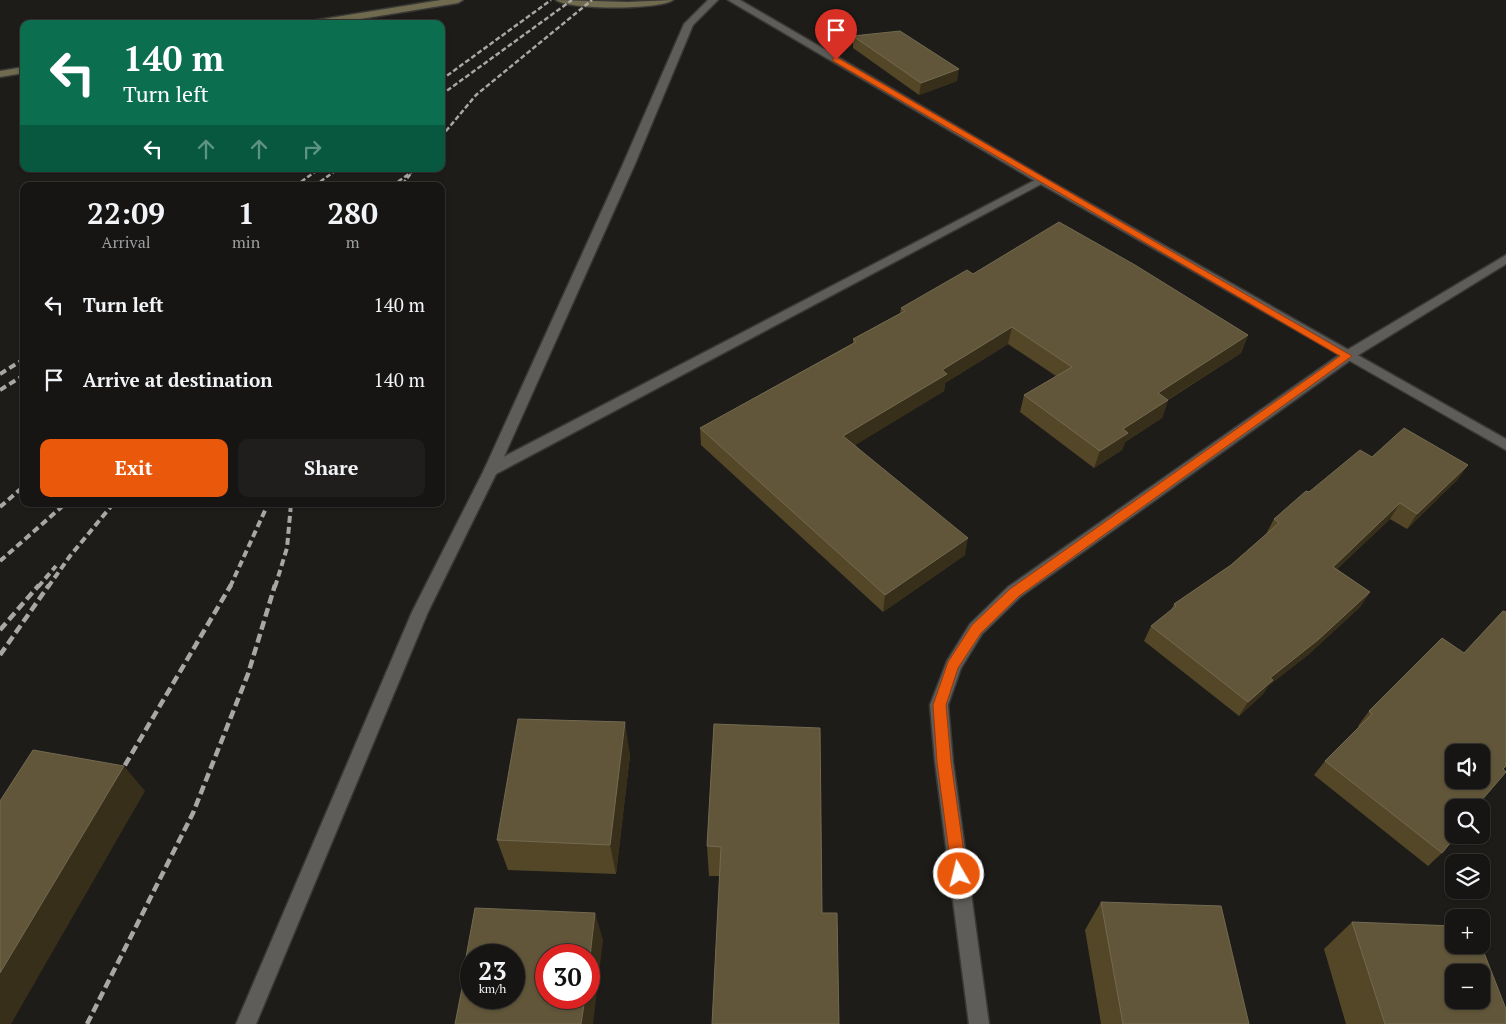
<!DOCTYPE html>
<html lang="en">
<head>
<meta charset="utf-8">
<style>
	:root { --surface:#161513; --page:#1f1e1c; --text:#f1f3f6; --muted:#9e9fa0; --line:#353433; --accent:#ea580c }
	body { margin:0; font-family:"PT Serif",serif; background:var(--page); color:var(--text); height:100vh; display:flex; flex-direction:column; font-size:19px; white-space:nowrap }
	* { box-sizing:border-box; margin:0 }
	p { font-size:16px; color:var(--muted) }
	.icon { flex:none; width:28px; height:28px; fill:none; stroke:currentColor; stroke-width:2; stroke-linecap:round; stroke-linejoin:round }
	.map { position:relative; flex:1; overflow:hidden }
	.details { position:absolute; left:20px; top:182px; width:425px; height:325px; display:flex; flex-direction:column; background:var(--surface); border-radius:10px; box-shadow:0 1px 4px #0004,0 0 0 1px var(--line) }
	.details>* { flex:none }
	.guide { position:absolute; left:20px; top:20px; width:425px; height:152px; border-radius:10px; box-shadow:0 1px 4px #0004,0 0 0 1px var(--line); background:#0b6e4f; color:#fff; overflow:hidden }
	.controls { position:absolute; left:1445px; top:744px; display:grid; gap:10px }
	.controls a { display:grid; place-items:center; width:45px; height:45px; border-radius:10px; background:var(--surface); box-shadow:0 1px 4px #0004,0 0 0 1px var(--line); font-size:25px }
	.speed { position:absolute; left:460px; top:944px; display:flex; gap:10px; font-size:25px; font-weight:700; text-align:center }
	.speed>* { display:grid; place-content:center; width:65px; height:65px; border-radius:50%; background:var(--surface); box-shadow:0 1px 4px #0004,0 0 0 1px var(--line); line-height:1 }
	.speed small { font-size:12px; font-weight:400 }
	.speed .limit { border:8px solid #d22; background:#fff; color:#111 }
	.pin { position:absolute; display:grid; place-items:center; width:42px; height:42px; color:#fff; margin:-51px -21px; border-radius:50% 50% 50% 0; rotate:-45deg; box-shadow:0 0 5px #0007 }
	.pin .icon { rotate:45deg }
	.me { position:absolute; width:55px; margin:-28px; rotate:352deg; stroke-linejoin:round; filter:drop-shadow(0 0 4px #0008) }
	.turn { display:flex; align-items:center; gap:18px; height:105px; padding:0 20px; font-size:22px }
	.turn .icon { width:65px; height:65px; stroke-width:2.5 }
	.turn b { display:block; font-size:35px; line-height:42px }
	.lanes { display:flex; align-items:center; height:48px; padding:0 20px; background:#0003; justify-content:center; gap:25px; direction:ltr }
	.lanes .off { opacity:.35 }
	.eta { display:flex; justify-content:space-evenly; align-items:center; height:85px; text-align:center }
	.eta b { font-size:30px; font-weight:800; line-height:35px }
	.cta { display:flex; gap:10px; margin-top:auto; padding:10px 20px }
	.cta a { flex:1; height:58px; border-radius:10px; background:var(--accent); color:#fff; font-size:20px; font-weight:800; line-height:58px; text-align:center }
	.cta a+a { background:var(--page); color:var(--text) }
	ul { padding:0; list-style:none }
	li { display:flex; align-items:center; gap:15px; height:75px; padding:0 20px }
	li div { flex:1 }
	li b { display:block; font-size:19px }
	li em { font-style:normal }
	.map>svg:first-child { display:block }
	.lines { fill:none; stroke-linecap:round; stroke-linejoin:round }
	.minor-casing { stroke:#393836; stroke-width:3 }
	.tertiary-casing { stroke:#393836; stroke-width:3 }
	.secondary-casing { stroke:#393836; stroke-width:3 }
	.minor { fill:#5f5d59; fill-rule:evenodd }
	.tertiary { fill:#5f5d59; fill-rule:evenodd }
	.secondary { fill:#706b4e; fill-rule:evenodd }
	.rail-far2 { stroke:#a8a7a4; stroke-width:2.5; stroke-dasharray:5 2.5; stroke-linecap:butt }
	.rail-far1 { stroke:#a8a7a4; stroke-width:4; stroke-dasharray:7 4; stroke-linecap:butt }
	.rail { stroke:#a8a7a4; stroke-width:4.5; stroke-dasharray:9 4.5; stroke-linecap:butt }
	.wall { fill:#534727 }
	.shaded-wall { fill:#372f1a }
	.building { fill:#615639; stroke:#736a51; fill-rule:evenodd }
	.route { fill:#ea580c; stroke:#983908 }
</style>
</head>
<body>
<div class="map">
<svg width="1506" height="1024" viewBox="0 0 1506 1024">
	<rect width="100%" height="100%" fill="#1d1c19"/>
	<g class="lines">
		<defs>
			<path id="minor" d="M 1041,177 L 1045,178 L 1047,180 L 1045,182 L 496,474 L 491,475 L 486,474 L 484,470 L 486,466 Z
				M 1506,255 L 1506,264 L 1352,359 L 1020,597 L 982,634 L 961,668 L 948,705 L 953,762 L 989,1024 L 969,1024 L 935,762 L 930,705 L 947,661 L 970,624 L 1008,587 L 1342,353 Z"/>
			<path id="tertiary" d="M 708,0 L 718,0 L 693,25 L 635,164 L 498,470 L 428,612 L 256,1024 L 236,1024 L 412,612 L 484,470 L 623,164 L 684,24 Z
				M 728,0 L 740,0 L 1045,178 L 1506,439 L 1506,450 L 1037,182 Z"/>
			<path id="secondary" d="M 441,0 L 463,0 L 458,3 L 330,24 L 306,24 L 311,21 Z
				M 556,0 L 628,2 L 673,0 C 660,10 569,10 556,0 Z
				M 24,67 L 24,73 L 0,77 L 0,71 Z"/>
		</defs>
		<use href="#minor" class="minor-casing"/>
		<use href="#tertiary" class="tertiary-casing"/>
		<use href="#secondary" class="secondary-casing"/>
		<use href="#minor" class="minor"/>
		<use href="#tertiary" class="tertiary"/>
		<use href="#secondary" class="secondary"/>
		<path class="rail-far2" d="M 441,80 L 551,0
			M 441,95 L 572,0
			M 441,137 L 476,95 L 592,0
			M 295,186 L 319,169
			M 314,186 L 338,169
			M 392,186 L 413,171 L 401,186"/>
		<path class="rail-far1" d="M 0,374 L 24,359
			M 0,390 L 24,375
			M 0,507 L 24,486
			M 0,561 L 65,504
			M 38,587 L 56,566
			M 48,587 L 70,556 L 113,504
			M 230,587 L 268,504
			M 275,587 L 287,548 L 291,504"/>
		<path class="rail" d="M 0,630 L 39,585
			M 0,655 L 49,585
			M 118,777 L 231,585
			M 87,1024 L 193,813 L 248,674 L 275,585"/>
	</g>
	<path class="wall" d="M 853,36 L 957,81 L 919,95 L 853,48 Z
		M 973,274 L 1248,335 L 1241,353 L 1168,400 L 1162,418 L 1125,442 L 1122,450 L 1094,468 L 1020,412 L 1024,395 L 1056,376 L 1008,344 L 945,383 L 944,391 L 855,445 L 965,555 L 883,612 L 701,445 L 700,428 L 853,343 L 853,339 L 900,313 L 901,308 Z
		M 1372,457 L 1468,465 L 1457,480 L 1407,529 L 1390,519 L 1337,569 L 1370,592 L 1360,607 L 1309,654 L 1268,686 L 1263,694 L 1239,716 L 1144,641 L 1151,626 L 1171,610 L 1174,604 L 1231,565 L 1266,534 L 1274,519 L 1309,492 Z
		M 1442,638 L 1454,808 L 1442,853 L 1428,866 L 1314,775 L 1325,761 L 1359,727 L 1358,726 L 1369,711 Z
		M 714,724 L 822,913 L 719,876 L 709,876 L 707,846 Z
		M 630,755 L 616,874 L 508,870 L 497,840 Z
		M 1101,902 L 1249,1024 L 1101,1024 L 1085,930 Z
		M 1352,922 L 1506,1024 L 1346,1024 L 1324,949 Z"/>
	<path class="shaded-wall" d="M 959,69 L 957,81 L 919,95 L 921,83 Z
		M 1012,327 L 1008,344 L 945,383 L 944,391 L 842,453 L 843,436 L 942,370 Z
		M 1248,335 L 1241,353 L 1151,410 L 1158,393 Z
		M 1168,400 L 1162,418 L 1125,442 L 1122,450 L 1094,468 L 1100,451 L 1123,429 Z
		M 1468,465 L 1457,480 L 1407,529 L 1417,514 Z
		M 1400,503 L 1390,519 L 1323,582 L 1333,567 Z
		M 968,538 L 965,555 L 883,612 L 885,595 Z
		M 1370,592 L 1360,607 L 1309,654 L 1268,686 L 1263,694 L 1239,716 L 1248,702 L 1270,678 Z
		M 625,722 L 630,755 L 616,874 L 610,845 Z
		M 124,766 L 145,791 L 11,1024 L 0,1024 L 0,973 Z
		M 595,913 L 603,940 L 593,1024 L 581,1024 L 585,998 L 589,998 L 589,965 Z"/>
	<path class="building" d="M 900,31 L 959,69 L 921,83 L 853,36 Z
		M 1059,222 L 1135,265 L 1248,335 L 1158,393 L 1168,400 L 1123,429 L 1128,433 L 1100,451 L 1024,395 L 1072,367 L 1012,327 L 942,370 L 947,374 L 843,436 L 968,538 L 885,595 L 700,428 L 856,342 L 853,339 L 905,311 L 901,308 L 967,270 L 973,274 Z
		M 1404,428 L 1468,465 L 1417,514 L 1400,503 L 1333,567 L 1370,592 L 1319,639 L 1270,678 L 1273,680 L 1248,702 L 1151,626 L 1176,606 L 1174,604 L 1231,565 L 1279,523 L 1274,519 L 1306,491 L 1309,492 L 1360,450 L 1372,457 Z
		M 1503,611 L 1506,612 L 1506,766 L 1503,769 L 1506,772 L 1475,808 L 1454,808 L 1454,835 L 1457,835 L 1442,853 L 1325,761 L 1372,714 L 1369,711 L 1442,638 L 1464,653 ZM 1454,752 L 1481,752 L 1481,780 L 1454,780 Z
		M 518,719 L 625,722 L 610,845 L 497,840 Z
		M 714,724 L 820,728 L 822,913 L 837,913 L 839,1024 L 712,1024 L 721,847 L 707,846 Z
		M 33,750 L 124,766 L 0,973 L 0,801 Z
		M 1101,902 L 1221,906 L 1249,1024 L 1123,1024 Z
		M 475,908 L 595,913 L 589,965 L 589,955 L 546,955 L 546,998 L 585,998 L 581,1024 L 455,1024 L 466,968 L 464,968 ZM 471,955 L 514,955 L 514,998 L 471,998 Z
		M 1352,922 L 1454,926 L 1454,945 L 1481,945 L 1506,1009 L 1506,1024 L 1385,1024 ZM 1454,972 L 1481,972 L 1481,1000 L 1454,1000 Z"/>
	<path class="route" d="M 833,58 L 838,58 L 1352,356 L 1019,596 L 981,633 L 958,668 L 946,705 L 951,762 L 967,874 L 964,879 L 959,881 L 954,879 L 952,874 L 937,762 L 933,705 L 948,662 L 972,625 L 1010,589 L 1340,356 L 833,61 Z"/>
</svg>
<div class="controls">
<a><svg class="icon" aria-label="sound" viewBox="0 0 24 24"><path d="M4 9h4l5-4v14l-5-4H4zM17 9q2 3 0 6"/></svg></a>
<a><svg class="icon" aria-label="search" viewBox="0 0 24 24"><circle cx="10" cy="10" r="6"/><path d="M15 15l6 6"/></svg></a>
<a><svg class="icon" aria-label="layers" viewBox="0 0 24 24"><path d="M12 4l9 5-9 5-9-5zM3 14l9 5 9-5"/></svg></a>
<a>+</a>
<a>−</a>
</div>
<div class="speed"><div>23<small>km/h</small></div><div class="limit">30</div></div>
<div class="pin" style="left:836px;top:60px;background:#d93025"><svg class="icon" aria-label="arrive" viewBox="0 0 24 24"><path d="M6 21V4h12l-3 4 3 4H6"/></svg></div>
<svg class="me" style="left:959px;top:874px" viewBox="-20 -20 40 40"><circle r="17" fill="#ea580c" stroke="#fff" stroke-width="3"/><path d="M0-11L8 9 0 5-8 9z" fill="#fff"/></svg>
<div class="guide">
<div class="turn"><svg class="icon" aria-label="left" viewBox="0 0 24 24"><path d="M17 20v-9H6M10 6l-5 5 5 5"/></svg><div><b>140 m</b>Turn left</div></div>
<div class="lanes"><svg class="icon" aria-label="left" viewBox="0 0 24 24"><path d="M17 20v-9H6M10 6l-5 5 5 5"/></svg><svg class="icon off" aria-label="ahead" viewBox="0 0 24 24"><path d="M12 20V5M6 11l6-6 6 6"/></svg><svg class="icon off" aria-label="ahead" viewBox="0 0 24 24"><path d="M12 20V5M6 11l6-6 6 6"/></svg><svg class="icon off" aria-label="right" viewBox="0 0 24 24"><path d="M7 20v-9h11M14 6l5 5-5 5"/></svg></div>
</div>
<section class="details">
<div class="eta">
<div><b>22:09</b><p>Arrival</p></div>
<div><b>1</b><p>min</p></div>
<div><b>280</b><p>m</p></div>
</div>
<ul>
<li><svg class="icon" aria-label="left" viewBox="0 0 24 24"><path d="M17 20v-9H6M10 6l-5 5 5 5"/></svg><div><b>Turn left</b></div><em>140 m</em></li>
<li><svg class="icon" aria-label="arrive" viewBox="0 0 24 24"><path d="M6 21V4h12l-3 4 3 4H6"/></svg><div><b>Arrive at destination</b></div><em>140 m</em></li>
</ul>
<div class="cta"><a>Exit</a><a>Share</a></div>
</section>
</div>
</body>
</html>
